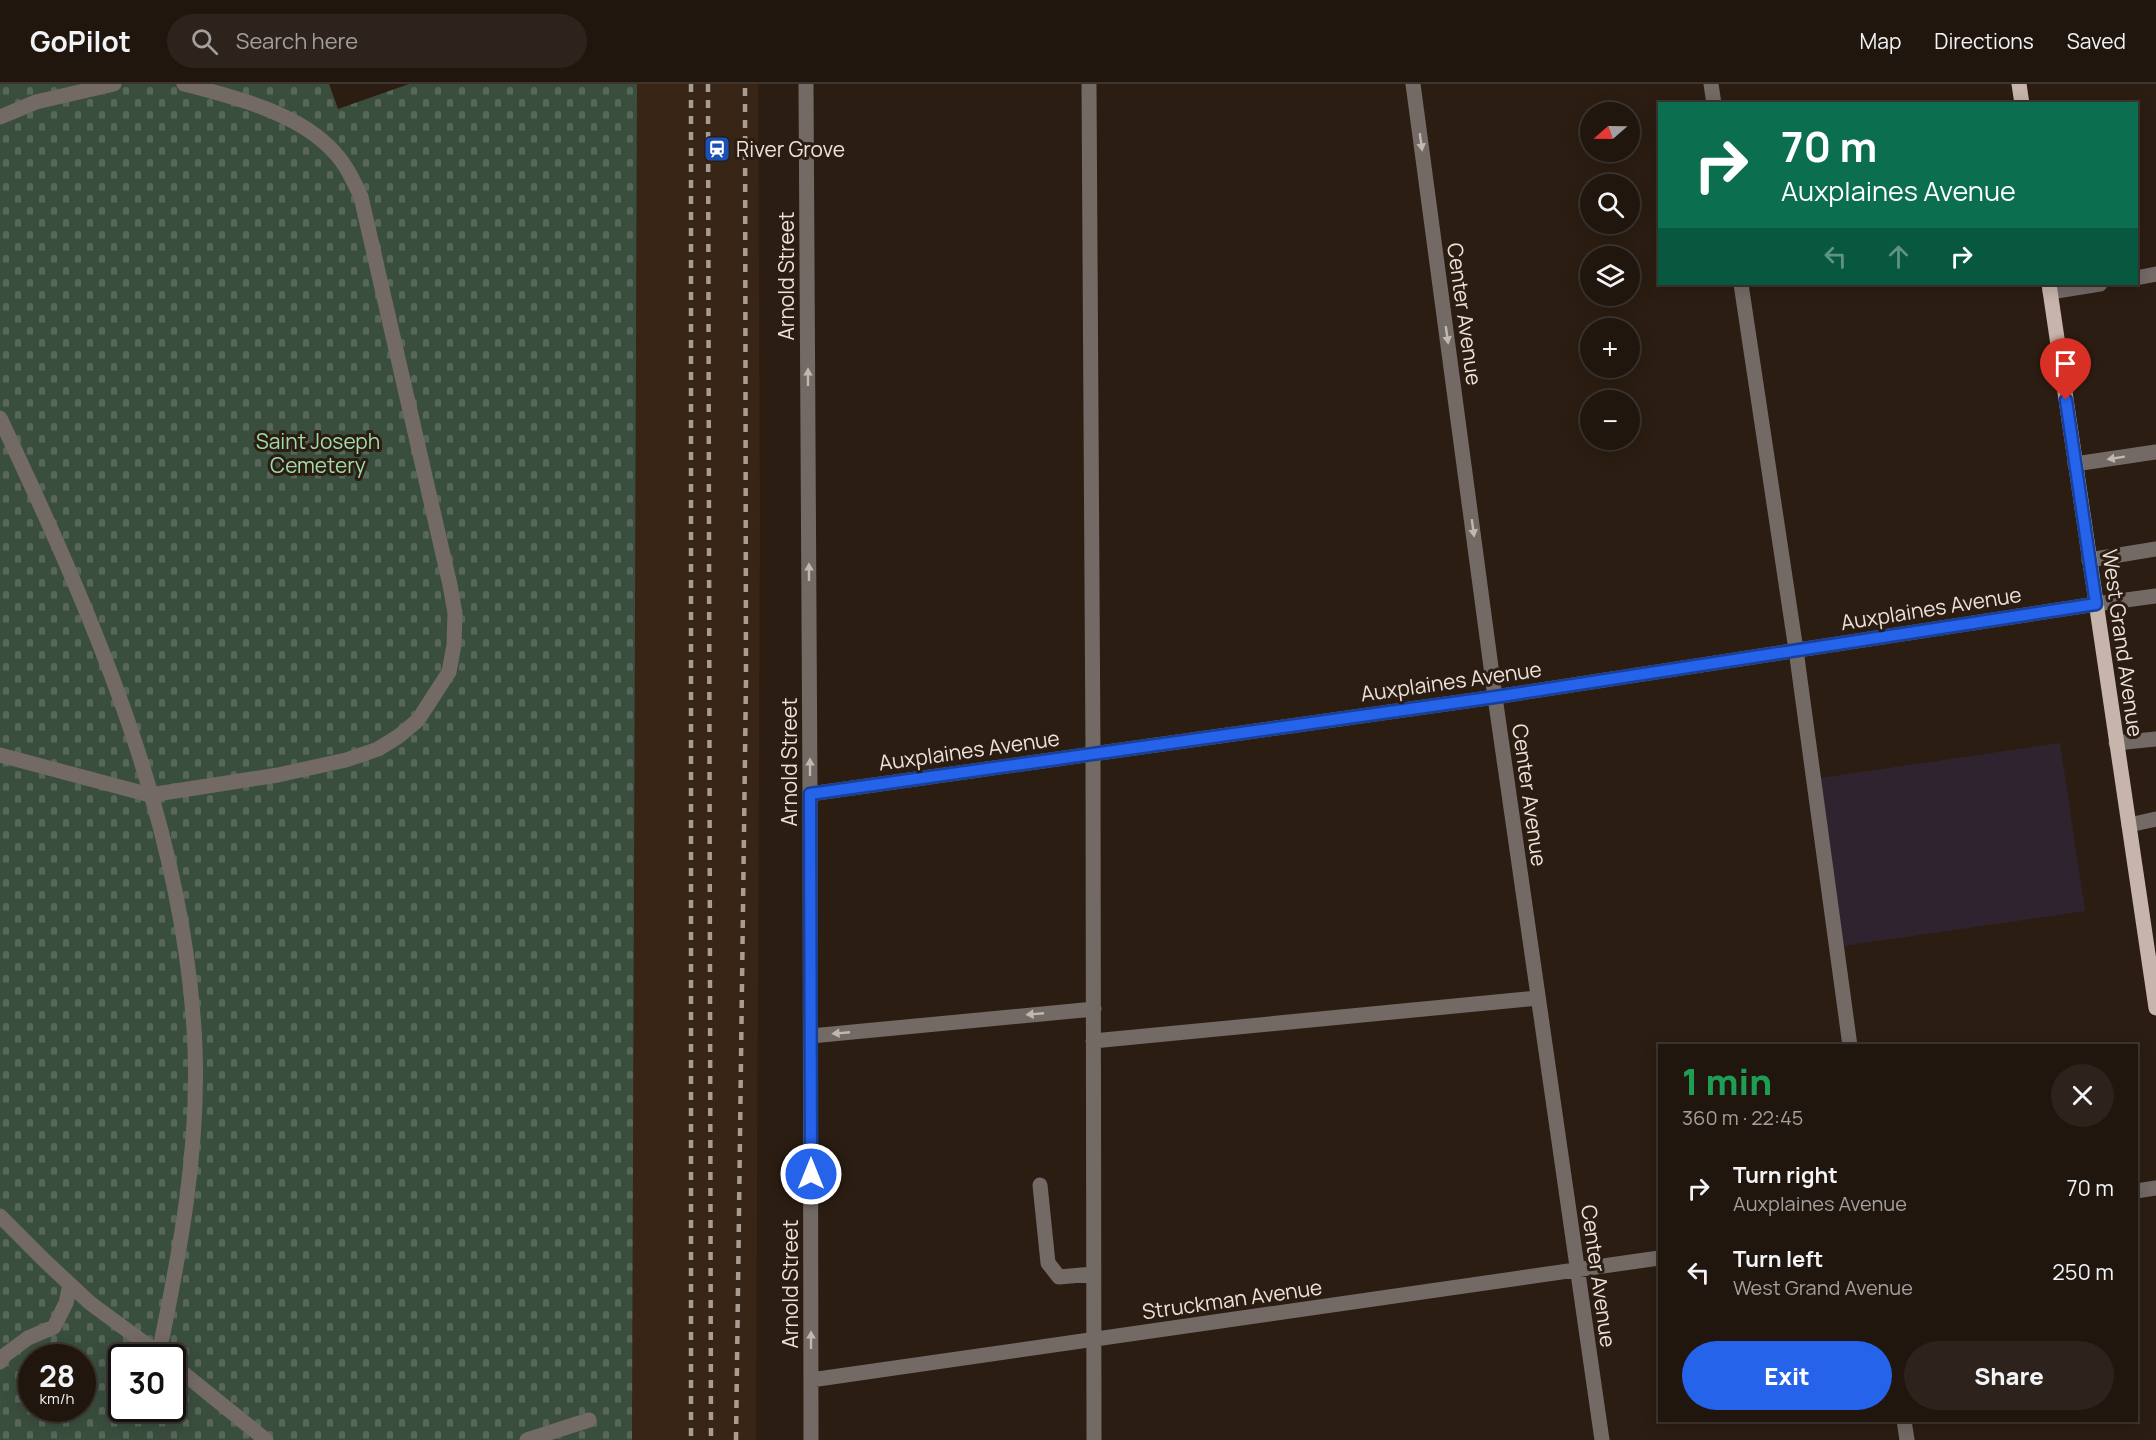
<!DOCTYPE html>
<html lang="en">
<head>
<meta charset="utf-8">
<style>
	:root { --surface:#20160e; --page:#2d231c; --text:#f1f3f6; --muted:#a29f9e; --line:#3d352e; --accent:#2563eb }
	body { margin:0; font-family:Manrope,sans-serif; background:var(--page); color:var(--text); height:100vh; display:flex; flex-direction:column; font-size:22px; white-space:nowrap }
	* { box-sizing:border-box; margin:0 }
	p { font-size:20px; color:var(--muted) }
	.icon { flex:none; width:33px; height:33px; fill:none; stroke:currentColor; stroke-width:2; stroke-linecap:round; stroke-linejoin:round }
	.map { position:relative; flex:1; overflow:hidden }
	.side { position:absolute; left:1658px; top:960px; width:480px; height:378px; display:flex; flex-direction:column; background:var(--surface); border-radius:0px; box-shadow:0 3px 15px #0003,0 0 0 2px var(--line) }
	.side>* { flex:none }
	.top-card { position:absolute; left:1658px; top:18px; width:480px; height:183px; border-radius:0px; box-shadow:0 3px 15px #0003,0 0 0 2px var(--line); background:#0b6e4f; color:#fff; overflow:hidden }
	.needle { width:39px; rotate:250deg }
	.fabs { position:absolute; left:1580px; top:18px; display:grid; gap:12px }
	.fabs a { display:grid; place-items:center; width:60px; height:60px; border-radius:50%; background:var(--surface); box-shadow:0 3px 15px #0003,0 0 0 2px var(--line); font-size:30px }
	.speed { position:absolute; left:18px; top:1260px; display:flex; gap:12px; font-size:30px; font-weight:700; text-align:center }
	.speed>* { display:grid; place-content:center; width:78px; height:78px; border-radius:50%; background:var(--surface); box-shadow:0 3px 15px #0003,0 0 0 2px var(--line); line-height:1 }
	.speed small { font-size:15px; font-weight:400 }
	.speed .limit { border:3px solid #111; border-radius:9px; background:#fff; color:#111 }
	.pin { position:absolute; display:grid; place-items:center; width:51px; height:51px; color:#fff; margin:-62px -26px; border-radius:50% 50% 50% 0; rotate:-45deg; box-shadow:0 0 6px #0007 }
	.pin .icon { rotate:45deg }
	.me { position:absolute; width:66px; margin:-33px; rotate:0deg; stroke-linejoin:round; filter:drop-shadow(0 0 4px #0008) }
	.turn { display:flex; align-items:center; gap:21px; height:126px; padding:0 24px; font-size:27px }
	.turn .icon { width:78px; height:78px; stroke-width:2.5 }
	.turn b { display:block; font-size:42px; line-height:51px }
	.lanes { display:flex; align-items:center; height:57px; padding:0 24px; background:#0003; justify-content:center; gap:30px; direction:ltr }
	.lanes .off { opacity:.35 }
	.round { display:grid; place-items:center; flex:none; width:63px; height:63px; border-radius:32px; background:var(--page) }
	.overview { display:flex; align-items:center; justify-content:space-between; height:102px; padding:0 24px }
	h1 { font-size:36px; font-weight:800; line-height:45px; color:#1e9e55 }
	.action { display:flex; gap:12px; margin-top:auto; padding:12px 24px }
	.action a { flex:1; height:69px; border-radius:36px; background:var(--accent); color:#fff; font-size:24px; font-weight:800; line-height:69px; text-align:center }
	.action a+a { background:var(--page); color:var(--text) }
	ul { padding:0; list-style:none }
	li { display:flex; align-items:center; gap:18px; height:84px; padding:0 24px }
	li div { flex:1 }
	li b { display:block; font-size:22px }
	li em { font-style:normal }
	header { display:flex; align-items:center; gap:36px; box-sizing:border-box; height:84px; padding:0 30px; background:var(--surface); border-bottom:2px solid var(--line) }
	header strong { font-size:28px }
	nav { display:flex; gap:33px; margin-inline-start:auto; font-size:21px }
	.search { width:420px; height:54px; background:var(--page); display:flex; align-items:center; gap:15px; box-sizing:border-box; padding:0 21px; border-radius:33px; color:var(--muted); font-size:22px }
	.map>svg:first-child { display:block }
	.commercial { fill:#302330 }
	.built { fill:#382515 }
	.cemetery { fill:url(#cemetery-stones); fill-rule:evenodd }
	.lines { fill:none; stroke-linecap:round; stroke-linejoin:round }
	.minor { stroke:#736a66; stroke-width:15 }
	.major { stroke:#c7b4ab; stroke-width:15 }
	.rail { stroke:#a89c93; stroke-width:4.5; stroke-dasharray:8 8; stroke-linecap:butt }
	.oneway { fill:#c2b8b1 }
	.route-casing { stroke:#184099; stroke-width:15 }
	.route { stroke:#2563eb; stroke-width:10 }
	.labels { text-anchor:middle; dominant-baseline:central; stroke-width:6; stroke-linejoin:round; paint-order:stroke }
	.poi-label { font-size:21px; fill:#ece2da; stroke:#2b1d12; text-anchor:start }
	.street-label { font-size:21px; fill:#ece2da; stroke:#2b1d12 }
	.park-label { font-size:21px; fill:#9fdbab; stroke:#2b1d12 }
</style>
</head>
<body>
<header>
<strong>GoPilot</strong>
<div class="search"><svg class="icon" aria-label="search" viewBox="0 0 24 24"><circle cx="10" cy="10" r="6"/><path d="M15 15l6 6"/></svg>Search here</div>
<nav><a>Map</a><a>Directions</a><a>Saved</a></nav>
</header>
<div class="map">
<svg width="2156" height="1356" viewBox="0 0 2156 1356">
	<defs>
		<pattern id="cemetery-stones" width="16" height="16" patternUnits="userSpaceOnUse" patternTransform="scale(1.5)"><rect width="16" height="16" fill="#3a4e3e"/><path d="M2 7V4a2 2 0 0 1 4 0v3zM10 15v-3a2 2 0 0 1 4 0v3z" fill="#576759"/></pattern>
	</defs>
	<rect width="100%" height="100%" fill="#2b1d12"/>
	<path class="commercial" d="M 2060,659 L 2085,827 L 1830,864 L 1806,696 Z"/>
	<path class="built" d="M 637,0 L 758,0 L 760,437 L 756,1356 L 632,1356 Z"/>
	<path class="cemetery" d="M 0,0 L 329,0 L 338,25 L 409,0 L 637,0 L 632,1356 L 0,1356 ZM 32,1274 L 82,1274 L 82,1324 L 32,1324 ZM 122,1274 L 172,1274 L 172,1324 L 122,1324 Z"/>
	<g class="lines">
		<path class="minor" d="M 806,0 L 810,710 L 811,1356
			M 1089,0 L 1093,669 L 1094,1356
			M 1413,0 L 1495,613 L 1602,1356
			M 1711,0 L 1714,20
			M 0,33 L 36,18 L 114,0
			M 2136,194 L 2156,190
			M 1741,200 L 1796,566 L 1850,962
			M 2050,208 L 2100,200
			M 0,334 C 93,532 186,743 195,964 C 199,1067 180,1168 159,1269
			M 2075,380 L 2156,368
			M 2089,476 L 2156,465
			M 2116,659 L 2156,655
			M 0,671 L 150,711 L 278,691 L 346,676 L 378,665 L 399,652 L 418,636 L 449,588 L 454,561 L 455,529 L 450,501 L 361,113 C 354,98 347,82 335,69 C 300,29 234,13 184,0
			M 810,710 L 1495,613 L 2096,520 L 2156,512
			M 2129,741 L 2156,735
			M 811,952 L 1094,925
			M 1093,957 L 1538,914
			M 1040,1101 L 1048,1179 L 1059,1193 L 1093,1190
			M 2136,1107 L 2156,1104
			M 0,1132 L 45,1177 L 90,1219 L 165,1274
			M 0,1278 L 5,1271 L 28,1254 L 54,1243 L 66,1219 L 70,1200
			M 172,1280 L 266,1356
			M 811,1296 L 1659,1174
			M 1904,1336 L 1907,1356
			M 527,1356 L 589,1336"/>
		<path class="major" d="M 2019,0 L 2022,20
			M 2049,200 L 2156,924"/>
		<path class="rail" d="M 691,0 L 691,1356
			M 708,0 L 711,1356
			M 736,1356 L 746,596 L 745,0"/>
	</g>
	<defs><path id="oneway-solid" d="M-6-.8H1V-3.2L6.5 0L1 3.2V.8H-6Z" transform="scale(1.5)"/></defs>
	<g class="oneway">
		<use href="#oneway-solid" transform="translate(1421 58) rotate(82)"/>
		<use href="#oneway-solid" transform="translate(1447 251) rotate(82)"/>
		<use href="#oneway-solid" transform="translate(808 293) rotate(-90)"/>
		<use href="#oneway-solid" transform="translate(2116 374) rotate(171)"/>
		<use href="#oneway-solid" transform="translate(1473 444) rotate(82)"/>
		<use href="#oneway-solid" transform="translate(809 488) rotate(-90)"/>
		<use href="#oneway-solid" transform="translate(810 683) rotate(-90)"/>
		<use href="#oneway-solid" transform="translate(1035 930) rotate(175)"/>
		<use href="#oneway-solid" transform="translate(841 949) rotate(175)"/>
		<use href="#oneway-solid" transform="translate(811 1256) rotate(-90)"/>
	</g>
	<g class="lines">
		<defs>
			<path id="route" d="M 811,1090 L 810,710 L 1495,613 L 2096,520 L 2066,316"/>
		</defs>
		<use href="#route" class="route-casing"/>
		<use href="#route" class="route"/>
	</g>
	<defs>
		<symbol id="station-square" viewBox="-11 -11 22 22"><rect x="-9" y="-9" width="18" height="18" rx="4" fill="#1a4fb4" stroke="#2b1d12"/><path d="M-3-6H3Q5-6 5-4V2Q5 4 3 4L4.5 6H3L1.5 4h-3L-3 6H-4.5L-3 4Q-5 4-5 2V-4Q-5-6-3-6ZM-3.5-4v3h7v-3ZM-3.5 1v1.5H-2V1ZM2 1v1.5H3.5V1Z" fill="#fff"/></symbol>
	</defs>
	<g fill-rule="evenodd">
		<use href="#station-square" x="702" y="50" width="30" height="30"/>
	</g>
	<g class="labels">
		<g class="poi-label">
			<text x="736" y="65">River Grove</text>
		</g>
		<g class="street-label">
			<text transform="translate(786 192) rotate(-90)">Arnold Street</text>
			<text transform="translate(1465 230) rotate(82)">Center Avenue</text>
			<text transform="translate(1931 524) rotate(-9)">Auxplaines Avenue</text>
			<text transform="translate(2123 559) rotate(82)">West Grand Avenue</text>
			<text transform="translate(1451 597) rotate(-8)">Auxplaines Avenue</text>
			<text transform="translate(969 666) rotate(-8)">Auxplaines Avenue</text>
			<text transform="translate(789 678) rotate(-90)">Arnold Street</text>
			<text transform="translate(1530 711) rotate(82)">Center Avenue</text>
			<text transform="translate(1599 1192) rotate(82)">Center Avenue</text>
			<text transform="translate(790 1200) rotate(-90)">Arnold Street</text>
			<text transform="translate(1232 1215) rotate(-8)">Struckman Avenue</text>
		</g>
		<g class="park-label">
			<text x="318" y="357">Saint Joseph<tspan x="318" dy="24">Cemetery</tspan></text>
		</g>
	</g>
</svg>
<div class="fabs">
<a><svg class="needle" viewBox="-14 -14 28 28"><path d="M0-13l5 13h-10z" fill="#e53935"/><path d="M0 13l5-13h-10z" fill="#a29f9e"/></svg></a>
<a><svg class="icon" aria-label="search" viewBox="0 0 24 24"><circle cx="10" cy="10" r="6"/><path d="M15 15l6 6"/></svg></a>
<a><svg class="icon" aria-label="layers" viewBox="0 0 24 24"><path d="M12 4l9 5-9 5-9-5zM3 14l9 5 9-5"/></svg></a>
<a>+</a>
<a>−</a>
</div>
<div class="speed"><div>28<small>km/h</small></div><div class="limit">30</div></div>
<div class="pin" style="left:2066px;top:316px;background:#d93025"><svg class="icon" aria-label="arrive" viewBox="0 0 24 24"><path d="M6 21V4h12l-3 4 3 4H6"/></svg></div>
<svg class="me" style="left:811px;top:1090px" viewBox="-20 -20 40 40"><circle r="17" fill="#2563eb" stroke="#fff" stroke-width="3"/><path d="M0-11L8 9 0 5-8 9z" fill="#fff"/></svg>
<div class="top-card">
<div class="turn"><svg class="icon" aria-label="right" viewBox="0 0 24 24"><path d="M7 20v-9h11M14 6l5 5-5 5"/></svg><div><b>70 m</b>Auxplaines Avenue</div></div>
<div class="lanes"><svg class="icon off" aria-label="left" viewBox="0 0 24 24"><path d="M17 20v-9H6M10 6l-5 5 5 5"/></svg><svg class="icon off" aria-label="ahead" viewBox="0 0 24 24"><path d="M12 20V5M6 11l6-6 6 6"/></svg><svg class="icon" aria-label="right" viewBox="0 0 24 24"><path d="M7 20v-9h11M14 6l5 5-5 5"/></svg></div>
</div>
<section class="side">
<div class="overview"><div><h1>1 min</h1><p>360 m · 22:45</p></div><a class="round"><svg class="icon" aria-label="close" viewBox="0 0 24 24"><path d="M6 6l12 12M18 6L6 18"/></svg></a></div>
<ul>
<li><svg class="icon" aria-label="right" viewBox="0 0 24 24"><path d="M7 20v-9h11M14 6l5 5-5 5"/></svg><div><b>Turn right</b><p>Auxplaines Avenue</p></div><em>70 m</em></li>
<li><svg class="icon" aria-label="left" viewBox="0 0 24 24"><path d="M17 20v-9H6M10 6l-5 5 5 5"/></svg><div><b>Turn left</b><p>West Grand Avenue</p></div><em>250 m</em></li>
</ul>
<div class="action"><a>Exit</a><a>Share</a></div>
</section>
</div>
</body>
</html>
